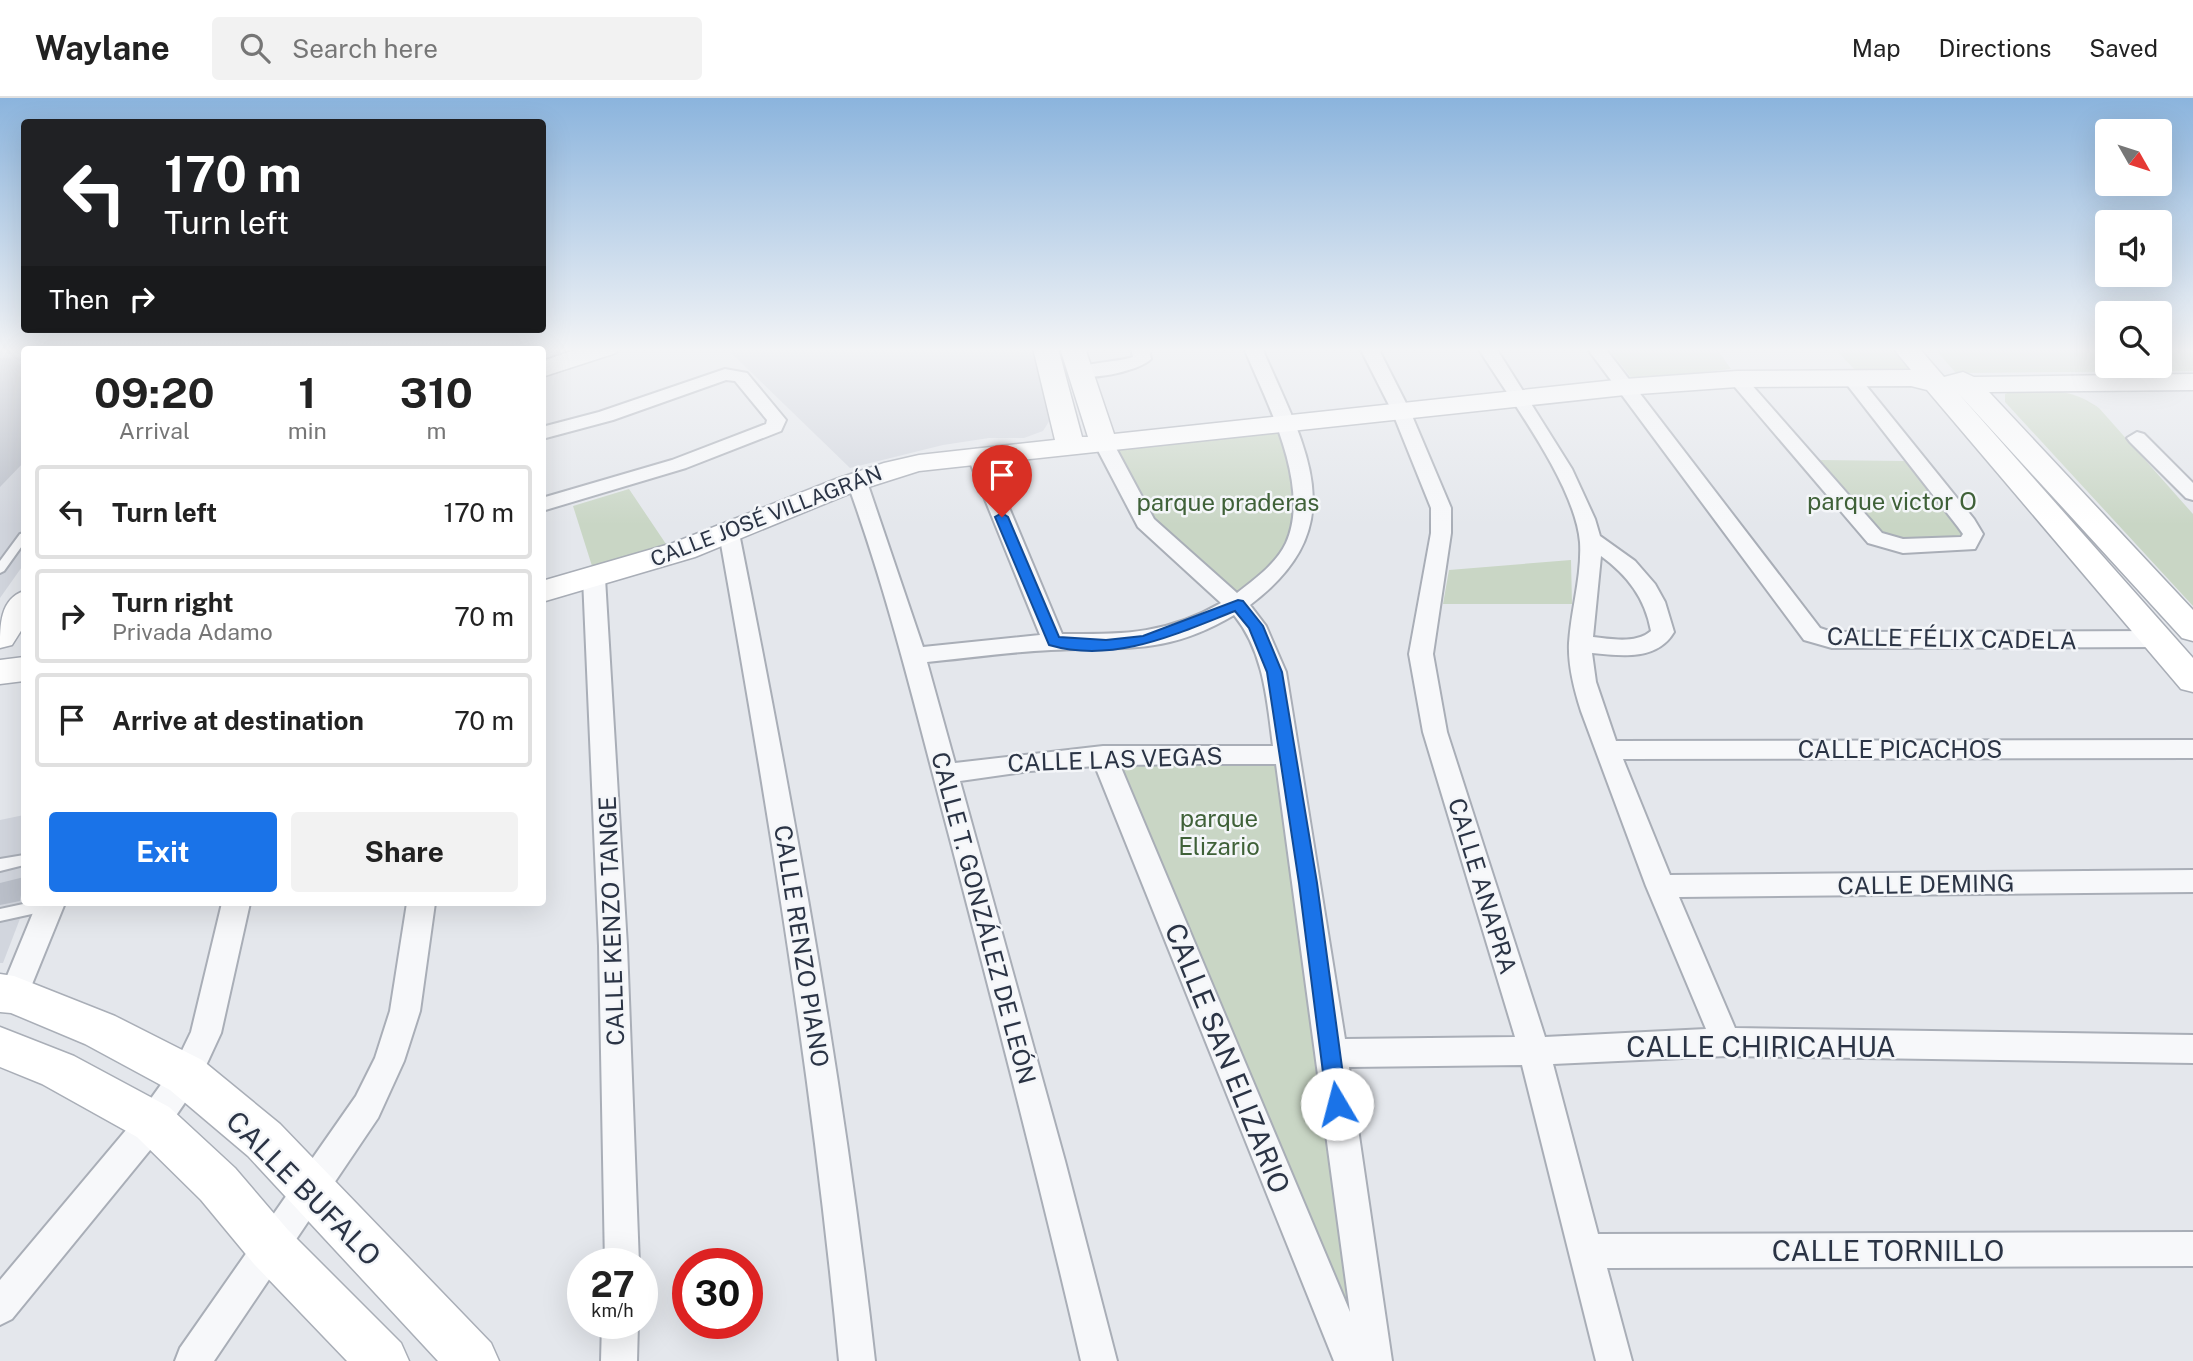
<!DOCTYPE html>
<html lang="en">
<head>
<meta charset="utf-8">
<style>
	:root { --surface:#fff; --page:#f2f2f2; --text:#222; --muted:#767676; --line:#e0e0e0; --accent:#1a73e8 }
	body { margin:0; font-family:"Public Sans",sans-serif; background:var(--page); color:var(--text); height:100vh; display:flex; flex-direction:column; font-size:26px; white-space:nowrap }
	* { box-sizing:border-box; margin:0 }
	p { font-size:23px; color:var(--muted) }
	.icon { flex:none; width:38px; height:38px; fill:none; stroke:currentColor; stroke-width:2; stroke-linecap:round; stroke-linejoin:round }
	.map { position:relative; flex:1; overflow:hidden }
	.details { position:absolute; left:21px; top:248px; width:525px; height:560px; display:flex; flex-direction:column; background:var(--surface); border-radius:7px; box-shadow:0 7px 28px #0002 }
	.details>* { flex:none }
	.guide { position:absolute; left:21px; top:21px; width:525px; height:214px; border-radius:7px; box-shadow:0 7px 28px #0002; background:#202124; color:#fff; overflow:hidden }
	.needle { width:46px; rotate:129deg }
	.tools { position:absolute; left:2095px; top:21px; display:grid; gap:14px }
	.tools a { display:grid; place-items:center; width:77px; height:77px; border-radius:7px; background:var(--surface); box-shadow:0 7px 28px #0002; font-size:35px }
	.speed { position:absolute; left:567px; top:1150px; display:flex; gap:14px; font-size:35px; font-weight:700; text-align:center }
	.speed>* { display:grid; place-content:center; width:91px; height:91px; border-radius:50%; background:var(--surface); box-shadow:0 7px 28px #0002; line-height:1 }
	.speed small { font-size:18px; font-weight:400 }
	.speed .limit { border:10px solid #d22; background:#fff; color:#111 }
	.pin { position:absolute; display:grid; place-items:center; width:60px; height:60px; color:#fff; margin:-72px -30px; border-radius:50% 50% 50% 0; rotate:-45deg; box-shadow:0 0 7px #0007 }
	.pin .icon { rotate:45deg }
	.me { position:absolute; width:77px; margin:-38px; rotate:352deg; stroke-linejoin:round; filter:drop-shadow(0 0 5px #0008) }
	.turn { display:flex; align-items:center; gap:24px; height:147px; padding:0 28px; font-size:32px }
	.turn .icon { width:91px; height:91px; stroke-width:2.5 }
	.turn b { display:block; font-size:49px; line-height:60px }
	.then { display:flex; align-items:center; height:66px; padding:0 28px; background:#0003; gap:14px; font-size:26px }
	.eta { display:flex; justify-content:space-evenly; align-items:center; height:119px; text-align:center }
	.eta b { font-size:42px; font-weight:700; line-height:49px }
	.action { display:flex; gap:14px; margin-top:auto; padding:14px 28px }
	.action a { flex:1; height:80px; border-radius:7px; background:var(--accent); color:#fff; font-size:28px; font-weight:700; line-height:80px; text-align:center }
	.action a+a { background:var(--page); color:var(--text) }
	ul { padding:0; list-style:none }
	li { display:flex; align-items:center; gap:21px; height:94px; margin:0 14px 10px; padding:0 14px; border:4px solid var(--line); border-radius:7px }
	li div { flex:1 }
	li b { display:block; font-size:26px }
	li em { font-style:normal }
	header { display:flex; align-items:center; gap:42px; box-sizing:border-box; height:98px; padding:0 35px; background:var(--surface); border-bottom:2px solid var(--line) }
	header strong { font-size:33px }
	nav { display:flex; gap:38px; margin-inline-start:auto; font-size:24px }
	.search { width:490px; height:63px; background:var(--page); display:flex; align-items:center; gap:18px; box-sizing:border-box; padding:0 24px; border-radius:7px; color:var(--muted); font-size:26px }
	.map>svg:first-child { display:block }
	.built { fill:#d2d6de }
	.green { fill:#c9d6c5 }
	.building { fill:#bbc0ca }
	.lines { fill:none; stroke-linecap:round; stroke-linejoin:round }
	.lane-casing { stroke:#a9aeb7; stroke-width:4 }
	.street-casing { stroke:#a9aeb7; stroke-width:4 }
	.secondary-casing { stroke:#a9aeb7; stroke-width:3 }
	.lane { fill:#f7f8fa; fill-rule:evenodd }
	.street { fill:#f7f8fa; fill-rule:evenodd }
	.secondary { fill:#fff; fill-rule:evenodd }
	.route { fill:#1a73e8; stroke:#114b97; stroke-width:2 }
	.labels { text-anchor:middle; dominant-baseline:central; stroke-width:5; stroke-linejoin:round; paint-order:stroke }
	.far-street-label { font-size:21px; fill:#2b3445; stroke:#f4f6f9 }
	.park-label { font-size:24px; fill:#3f6138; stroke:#f4f6f9 }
	.street-label { font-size:24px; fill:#2b3445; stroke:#f4f6f9 }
	.near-street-label { font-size:28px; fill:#2b3445; stroke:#f4f6f9 }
</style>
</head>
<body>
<header>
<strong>Waylane</strong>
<div class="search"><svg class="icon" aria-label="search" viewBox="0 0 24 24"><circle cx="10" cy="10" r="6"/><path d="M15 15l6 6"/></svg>Search here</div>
<nav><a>Map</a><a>Directions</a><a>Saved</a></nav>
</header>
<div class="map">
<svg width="2193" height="1263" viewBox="0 0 2193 1263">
	<rect width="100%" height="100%" fill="#e4e7ec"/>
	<path class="built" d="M 0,250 L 183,250 L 24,252 L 24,466 L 0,500 Z
		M 726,250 L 1036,250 L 1053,317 L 1043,333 L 1024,340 L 989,340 L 943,347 L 850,370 Z
		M 24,717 L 26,805 L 3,865 L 0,865 L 0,722 Z"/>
	<path class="green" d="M 1608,250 L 1716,250 L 1731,271 L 1633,282 Z
		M 1834,250 L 1894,250 L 1913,272 L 1856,273 Z
		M 1934,250 L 2107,250 L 2107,268 L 2160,268 L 2160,250 L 2193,250 L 2193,273 L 1956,275 Z
		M 2012,293 C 2049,294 2068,288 2099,310 L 2193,416 L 2193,508 L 2005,304 L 2005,296 Z
		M 1285,326 L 1301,390 L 1296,444 L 1238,507 L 1168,447 L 1103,343 Z
		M 1820,362 L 1904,363 L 1972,442 L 1875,440 Z
		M 629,391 L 666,446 L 592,468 L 573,408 Z
		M 1571,462 L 1572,506 L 1443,506 L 1449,472 Z
		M 1103,657 L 1286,657 L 1374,1263 L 1351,1263 Z"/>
	<path class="building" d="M 24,259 L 24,364 L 0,389 L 0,260 Z
		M 24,779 L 20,803 L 0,807 L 0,785 Z"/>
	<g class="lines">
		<defs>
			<path id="lane" d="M 165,250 L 173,250 L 172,252 L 164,252 Z
				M 24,435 L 24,445 L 4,473 L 0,475 L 0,463 L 20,436 Z
				M 24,757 L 24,767 L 0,773 L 0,761 Z
				M 28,805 L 57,806 L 55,810 L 50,812 L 0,823 L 0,811 Z"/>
			<path id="street" d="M 1131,250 L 1149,250 L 1151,261 C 1140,273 1081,286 1070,274 C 1080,264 1116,265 1133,259 Z
				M 1244,250 L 1262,250 C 1305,350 1356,427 1250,507 L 1266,528 L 1286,574 L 1345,941 L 1515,939 L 1423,634 L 1409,556 L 1431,435 L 1431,410 L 1392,313 L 1360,250 L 1378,250 L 1410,313 L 1451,410 L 1451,435 L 1433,556 L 1447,634 L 1545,939 L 1706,931 L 1646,788 L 1581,613 C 1574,591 1568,568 1569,545 C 1571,511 1582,478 1580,444 C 1575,386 1509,300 1478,250 L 1496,250 L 1572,371 L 1595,421 L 1600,438 L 1635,463 L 1655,486 L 1665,504 L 1674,534 C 1657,563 1621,558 1592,555 L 1596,584 L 1616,643 L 2193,642 L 2193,660 L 1623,661 L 1670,777 L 2193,772 L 2193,794 L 1679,799 L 1735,930 L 2193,937 L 2193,965 L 1726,958 L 1553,966 L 1598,1136 L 2193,1134 L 2193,1168 L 1607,1170 L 1632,1263 L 1596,1263 L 1522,967 L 1349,969 L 1392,1263 L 1334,1263 L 1095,668 L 1030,673 L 960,683 L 1065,1063 L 1117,1263 L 1081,1263 C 1041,1090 996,918 951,745 C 918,622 890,501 846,381 L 856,375 L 866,381 L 923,549 L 1040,537 L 967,357 L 977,351 L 987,357 L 1062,536 C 1124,536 1165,537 1221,505 L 1138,429 L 1093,343 L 1103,337 L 1110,339 L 1154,421 L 1237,495 C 1255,481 1276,466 1286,445 C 1312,388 1266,303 1244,250 ZM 1601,458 C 1628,478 1645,500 1651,533 C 1636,546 1611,541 1593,539 ZM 1234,517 C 1264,554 1267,602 1273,648 L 1103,648 L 955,665 L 927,564 C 968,560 1010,554 1051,552 C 1125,548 1165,558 1234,517 ZM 1200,666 L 1276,666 L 1350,1214 L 1120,667 Z
				M 1587,250 L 1605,250 L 1820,530 L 1832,534 L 2157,533 L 2165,535 L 2168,541 L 2165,547 L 2157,549 L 1832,550 L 1804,542 Z
				M 725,271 L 747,275 L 786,322 L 781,333 L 686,370 L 542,413 L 542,400 L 672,362 L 766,326 L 767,322 L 735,283 L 726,282 L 613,322 L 542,341 L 542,329 L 599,314 Z
				M 1850,274 L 1856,275 L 1974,421 L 1983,436 L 1975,451 L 1903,455 L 1868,445 L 1728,281 L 1731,277 L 1743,277 L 1882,435 L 1903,441 L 1961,439 L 1963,436 L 1958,429 L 1841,279 Z
				M 2137,334 L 2144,336 L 2193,385 L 2193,402 L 2186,400 L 2130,344 L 2127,340 Z
				M 729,428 L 739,435 C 794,710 844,985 875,1263 L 839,1263 C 813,985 768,710 719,435 Z
				M 594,473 L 602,475 L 605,480 L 627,848 L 639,1166 L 605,1166 L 599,848 L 583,480 L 586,475 Z
				M 37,805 L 65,805 L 24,906 L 14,910 L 4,906 L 0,895 Z
				M 222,805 L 250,805 L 221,935 L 197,987 L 164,1035 L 12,1221 L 0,1227 L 0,1182 L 142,1013 L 175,967 L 191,934 Z
				M 407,805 L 435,805 L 420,913 L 404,963 L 378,1020 L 214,1263 L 175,1263 L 180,1250 L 356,998 L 375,960 L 390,913 Z
				M 602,1225 L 638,1225 L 637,1263 L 601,1263 Z"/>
			<path id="secondary" d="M 192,250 L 217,250 L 190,252 Z
				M 581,250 L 619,250 L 616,255 L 542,279 L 542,263 Z
				M 1033,250 L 1058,250 L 1082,339 L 1088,339 L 1060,250 L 1085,250 L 1114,336 L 1625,281 L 1737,273 L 1911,272 L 1893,250 L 1919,250 L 1944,279 L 1963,274 L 1974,279 L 2193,276 L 2193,292 L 1989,294 L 2193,512 L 2193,543 L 2182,540 L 1958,295 L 2193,560 L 2193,594 L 2181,591 L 1927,292 L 1911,288 L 1737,289 L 1625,297 L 919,373 L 856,393 L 695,459 L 542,504 L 542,483 L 673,445 L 836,381 L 884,365 L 919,357 L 1055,342 Z
				M 24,493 L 24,528 L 12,547 L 0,550 C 0,527 0,501 24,493 Z
				M 24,559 L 24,583 L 0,586 L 0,562 Z
				M 0,876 L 14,878 L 115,918 L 202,962 L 280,1026 L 491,1245 L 499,1263 L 438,1263 L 248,1058 L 170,992 L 85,946 L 11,915 L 0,914 Z
				M 0,929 L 74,958 L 169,1009 L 235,1070 L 288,1132 L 401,1245 L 409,1263 L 347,1263 L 254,1166 L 201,1102 L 137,1039 L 42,986 L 0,969 Z"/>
		</defs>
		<use href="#lane" class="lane-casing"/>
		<use href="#street" class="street-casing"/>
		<use href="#secondary" class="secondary-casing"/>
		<use href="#lane" class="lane"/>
		<use href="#street" class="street"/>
		<use href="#secondary" class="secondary"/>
	</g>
	<linearGradient id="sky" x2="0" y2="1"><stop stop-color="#8bb4dd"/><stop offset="0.59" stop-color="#f3f4f6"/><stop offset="1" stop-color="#f3f4f6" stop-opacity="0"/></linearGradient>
	<rect width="2193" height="427" fill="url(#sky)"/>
	<path class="route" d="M 1002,415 L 1008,419 L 1059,539 L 1106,542 L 1143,538 L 1238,502 L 1243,503 L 1263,528 L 1282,574 L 1317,785 L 1347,1006 L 1344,1013 L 1337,1016 L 1330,1013 L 1327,1006 L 1299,785 L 1267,574 L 1249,530 L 1235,513 C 1176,536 1114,566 1049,547 L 995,419 Z"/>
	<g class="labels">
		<g class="far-street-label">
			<text transform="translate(766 418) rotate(-21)">CALLE JOSÉ VILLAGRÁN</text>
		</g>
		<g class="park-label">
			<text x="1892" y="403">parque victor O</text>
			<text x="1228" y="404">parque praderas</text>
			<text x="1219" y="720">parque<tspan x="1219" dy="28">Elizario</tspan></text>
		</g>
		<g class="street-label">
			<text transform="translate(1952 540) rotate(1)">CALLE FÉLIX CADELA</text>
			<text x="1900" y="651">CALLE PICACHOS</text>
			<text transform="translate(1115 661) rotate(-2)">CALLE LAS VEGAS</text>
			<text transform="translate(1926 786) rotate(-1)">CALLE DEMING</text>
			<text transform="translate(1483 788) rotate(73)">CALLE ANAPRA</text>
			<text transform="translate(984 820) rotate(75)">CALLE T. GONZÁLEZ DE LEÓN</text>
			<text transform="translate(611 823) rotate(-92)">CALLE KENZO TANGE</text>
			<text transform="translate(802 848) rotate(81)">CALLE RENZO PIANO</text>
		</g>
		<g class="near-street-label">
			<text x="1761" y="948">CALLE CHIRICAHUA</text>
			<text transform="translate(1228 960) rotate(68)">CALLE SAN ELIZARIO</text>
			<text transform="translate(304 1090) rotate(45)">CALLE BUFALO</text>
			<text x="1888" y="1152">CALLE TORNILLO</text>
		</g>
	</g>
</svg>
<div class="tools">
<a><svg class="needle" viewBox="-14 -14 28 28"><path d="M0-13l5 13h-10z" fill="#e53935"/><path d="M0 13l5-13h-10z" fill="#767676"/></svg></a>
<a><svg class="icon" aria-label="sound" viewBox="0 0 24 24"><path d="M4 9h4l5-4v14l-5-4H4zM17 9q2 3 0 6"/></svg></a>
<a><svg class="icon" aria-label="search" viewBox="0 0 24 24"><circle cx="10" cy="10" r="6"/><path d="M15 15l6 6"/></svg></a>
</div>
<div class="speed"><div>27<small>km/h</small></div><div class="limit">30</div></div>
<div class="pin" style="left:1002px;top:419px;background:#d93025"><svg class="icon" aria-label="arrive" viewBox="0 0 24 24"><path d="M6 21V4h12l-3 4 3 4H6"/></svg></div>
<svg class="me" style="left:1337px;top:1006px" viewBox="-20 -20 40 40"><circle r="19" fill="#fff"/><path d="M0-13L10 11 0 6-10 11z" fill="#1a73e8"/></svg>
<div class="guide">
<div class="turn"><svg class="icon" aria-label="left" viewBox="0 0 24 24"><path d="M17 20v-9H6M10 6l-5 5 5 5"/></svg><div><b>170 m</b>Turn left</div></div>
<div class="then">Then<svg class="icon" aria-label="right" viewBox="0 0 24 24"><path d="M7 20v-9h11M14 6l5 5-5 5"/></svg></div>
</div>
<section class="details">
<div class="eta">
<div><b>09:20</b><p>Arrival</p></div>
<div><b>1</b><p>min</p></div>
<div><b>310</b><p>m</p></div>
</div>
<ul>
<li><svg class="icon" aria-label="left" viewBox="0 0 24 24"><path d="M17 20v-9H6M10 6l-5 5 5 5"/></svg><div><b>Turn left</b></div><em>170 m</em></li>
<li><svg class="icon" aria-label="right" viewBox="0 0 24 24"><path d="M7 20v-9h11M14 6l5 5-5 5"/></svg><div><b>Turn right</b><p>Privada Adamo</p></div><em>70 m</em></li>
<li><svg class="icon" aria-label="arrive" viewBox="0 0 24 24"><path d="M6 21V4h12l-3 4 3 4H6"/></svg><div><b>Arrive at destination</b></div><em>70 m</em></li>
</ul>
<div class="action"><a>Exit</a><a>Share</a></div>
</section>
</div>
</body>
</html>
